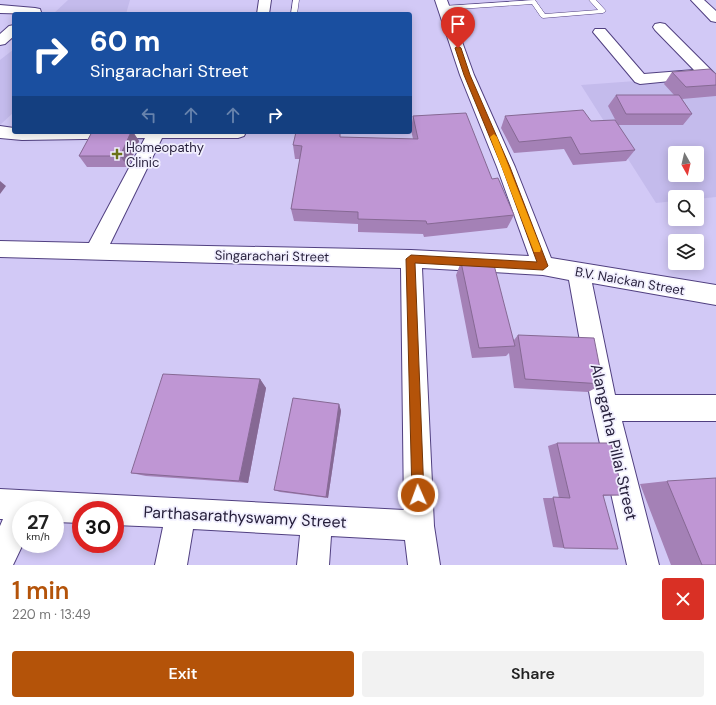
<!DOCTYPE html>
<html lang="en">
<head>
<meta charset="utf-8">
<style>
	:root { --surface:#fff; --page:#f2f2f2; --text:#222; --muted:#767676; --accent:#b45309 }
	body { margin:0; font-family:"DM Sans",sans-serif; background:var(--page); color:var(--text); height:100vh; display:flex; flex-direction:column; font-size:15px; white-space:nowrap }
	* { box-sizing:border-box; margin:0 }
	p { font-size:13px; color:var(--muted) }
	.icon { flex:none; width:22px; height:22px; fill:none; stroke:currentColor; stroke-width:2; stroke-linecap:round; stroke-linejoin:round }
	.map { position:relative; height:565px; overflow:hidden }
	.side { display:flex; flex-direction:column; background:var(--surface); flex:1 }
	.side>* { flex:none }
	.banner { position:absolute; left:12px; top:12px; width:400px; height:122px; border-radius:4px; box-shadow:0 2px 10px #0003; background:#1a4fa0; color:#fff; overflow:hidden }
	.needle { width:26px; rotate:172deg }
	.buttons { position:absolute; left:668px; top:146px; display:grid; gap:8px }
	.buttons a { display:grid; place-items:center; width:36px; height:36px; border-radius:4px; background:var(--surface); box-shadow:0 2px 10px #0003; font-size:20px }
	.speed { position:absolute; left:12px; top:501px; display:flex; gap:8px; font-size:20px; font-weight:700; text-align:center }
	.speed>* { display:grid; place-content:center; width:52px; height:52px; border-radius:50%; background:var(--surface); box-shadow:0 2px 10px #0003; line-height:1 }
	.speed small { font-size:10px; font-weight:400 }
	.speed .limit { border:6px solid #d22; background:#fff; color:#111 }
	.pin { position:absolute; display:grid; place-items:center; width:34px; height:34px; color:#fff; margin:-41px -17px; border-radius:50% 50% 50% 0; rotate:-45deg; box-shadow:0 0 4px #0007 }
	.pin .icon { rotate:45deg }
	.me { position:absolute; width:44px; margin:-22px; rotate:358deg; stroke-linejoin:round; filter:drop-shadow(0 0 3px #0008) }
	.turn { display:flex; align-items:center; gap:14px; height:84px; padding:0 12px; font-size:18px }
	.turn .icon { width:52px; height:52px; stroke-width:2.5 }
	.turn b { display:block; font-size:28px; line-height:34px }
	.lanes { display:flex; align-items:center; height:38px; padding:0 12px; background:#0003; justify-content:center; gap:20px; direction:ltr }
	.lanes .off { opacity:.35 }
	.round { display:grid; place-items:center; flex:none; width:42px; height:42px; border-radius:4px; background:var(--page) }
	.headline { display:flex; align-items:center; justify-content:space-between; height:68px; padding:0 12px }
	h1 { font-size:24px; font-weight:600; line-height:30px; color:var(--accent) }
	.cta { display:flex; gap:8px; margin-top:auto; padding:8px 12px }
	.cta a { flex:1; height:46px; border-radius:4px; background:var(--accent); color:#fff; font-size:16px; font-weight:600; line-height:46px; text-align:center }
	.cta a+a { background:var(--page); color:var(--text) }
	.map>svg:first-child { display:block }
	.built { fill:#c4bbec; fill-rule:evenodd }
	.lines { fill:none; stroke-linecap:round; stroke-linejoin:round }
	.service-casing { stroke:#514081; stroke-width:1 }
	.minor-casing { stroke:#514081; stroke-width:2 }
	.service { fill:#fff; fill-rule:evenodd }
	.minor { fill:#fff; fill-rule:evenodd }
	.wall { fill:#a481b6 }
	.shaded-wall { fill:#866994 }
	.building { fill:#bf96d4; stroke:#866994 }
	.route { fill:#b45309; stroke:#753606 }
	.slow { fill:#f59e0b }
	.poi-dot { fill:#6c721a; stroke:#f1effe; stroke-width:1.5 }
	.labels { text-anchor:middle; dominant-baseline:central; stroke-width:3.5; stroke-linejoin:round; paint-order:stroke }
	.poi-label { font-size:13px; fill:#241d39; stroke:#f1effe; text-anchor:start }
	.street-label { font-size:13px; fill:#241d39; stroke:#f1effe }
	.near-street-label { font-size:16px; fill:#241d39; stroke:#f1effe }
</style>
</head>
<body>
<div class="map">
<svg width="716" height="565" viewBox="0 0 716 565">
	<rect width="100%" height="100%" fill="#d2c9f6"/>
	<path class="built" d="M 68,0 L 130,0 L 126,14 L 53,14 Z
		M 14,49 L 14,112 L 0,125 L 0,60 Z
		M 704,76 L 716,89 L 716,197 L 697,199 L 697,197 L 675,197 L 675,201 L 656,203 L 581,85 ZM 675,153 L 697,153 L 697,175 L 675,175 Z"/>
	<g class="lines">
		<defs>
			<path id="service" d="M 293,0 L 299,0 L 297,14 L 291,14 Z
				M 535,0 L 545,14 L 598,10 L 589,0 L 596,0 L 606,11 L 603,13 L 543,18 L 541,17 L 532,4 L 444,10 L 441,8 L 444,6 Z"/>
			<path id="minor" d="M 259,0 L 271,0 L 269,14 L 257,14 Z
				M 435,0 L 447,0 L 474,75 L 515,167 L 551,258 L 716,285 L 716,305 L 592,283 L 615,395 L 716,395 L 716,421 L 622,421 L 659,565 L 627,565 L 592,408 L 569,280 L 543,275 L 422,268 L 434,526 L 440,565 L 408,565 L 405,540 L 331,536 L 329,565 L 297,565 L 300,535 L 193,529 L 187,565 L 155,565 L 163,527 L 115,525 L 115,510 L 81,510 L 81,523 L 55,522 L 55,510 L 21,510 L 21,544 L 23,544 L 13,565 L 0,565 L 0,526 L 3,519 L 0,519 L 0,489 L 404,510 L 401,268 L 0,257 L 0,241 L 89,243 L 145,138 L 22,140 L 0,138 L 0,126 L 14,128 L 14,132 L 246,132 L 244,136 L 238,138 L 162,138 L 110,244 L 411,250 L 529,256 L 497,167 L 460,75 Z
				M 691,0 L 704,0 L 716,11 L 716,22 L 711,21 Z
				M 0,5 L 35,8 L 40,9 L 41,12 L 40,14 L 0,13 Z
				M 660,23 L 665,24 L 716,75 L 716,89 L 711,87 L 701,78 L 640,84 L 635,82 L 593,32 L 595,29 L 605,29 L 644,74 L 694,70 L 655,30 L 653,27 L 655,24 Z
				M 14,25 L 14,36 L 5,44 L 0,45 L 0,34 L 9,26 Z"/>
		</defs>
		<use href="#service" class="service-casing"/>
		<use href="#minor" class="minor-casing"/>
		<use href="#service" class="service"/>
		<use href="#minor" class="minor"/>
	</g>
	<path class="wall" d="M 672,72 L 716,74 L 716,96 L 682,99 L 692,114 L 683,125 L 618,125 L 608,106 L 616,95 L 674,95 L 664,84 Z
		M 413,116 L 492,179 L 514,215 L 507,228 L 424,237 L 423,234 L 358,232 L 358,224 L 294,221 L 291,209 L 300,159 L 295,159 L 293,145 L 296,132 L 340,132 L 340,137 L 413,139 L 411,130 Z
		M 505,116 L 591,121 L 635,150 L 626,161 L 573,165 L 564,149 L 514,153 L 501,128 Z
		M 92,132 L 133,132 L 139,141 L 128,167 L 87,167 L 79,156 Z
		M 461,262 L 514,340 L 518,335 L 603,384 L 588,392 L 514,388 L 509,353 L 506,356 L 472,358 L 456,275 Z
		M 260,379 L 266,388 L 248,483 L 146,476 L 131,473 Z
		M 339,404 L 341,411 L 328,498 L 280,492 L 274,490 Z
		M 557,443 L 623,495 L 603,496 L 564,548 L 553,547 L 543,498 L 559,498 L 548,446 Z
		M 667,481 L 716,565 L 671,565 L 640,484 Z"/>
	<path class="shaded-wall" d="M 131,132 L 133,132 L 139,141 L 128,167 L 120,156 Z
		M 0,181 L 6,186 L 0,194 Z
		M 260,379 L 266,388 L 248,483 L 239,481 Z
		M 339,404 L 341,411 L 328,498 L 326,497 Z"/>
	<path class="building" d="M 710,69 L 716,74 L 716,85 L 686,87 L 672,72 Z
		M 616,95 L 679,95 L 692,114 L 626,114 Z
		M 583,110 L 591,121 L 615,120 L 635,150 L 580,154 L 571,137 L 519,142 L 505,116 Z
		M 466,113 L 492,179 L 498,178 L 514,215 L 427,224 L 426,221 L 358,219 L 358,212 L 291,209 L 302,146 L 293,145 L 296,132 L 340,132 L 340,137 L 418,139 L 413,116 Z
		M 92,132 L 131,132 L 120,156 L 79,156 Z
		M 493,261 L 515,346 L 479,348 L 461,262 Z
		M 518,335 L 594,338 L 603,384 L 525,379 Z
		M 163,374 L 260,379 L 239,481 L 131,473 Z
		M 293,398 L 339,404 L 326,497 L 274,490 Z
		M 557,443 L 611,443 L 623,495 L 603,495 L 618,549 L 564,548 L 553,497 L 570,498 Z
		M 716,478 L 716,565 L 702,565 L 667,481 Z"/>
	<path class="route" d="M 458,46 L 461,48 L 470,75 L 510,167 L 548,266 L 543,270 L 415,263 L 424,495 L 422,499 L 418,501 L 413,499 L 412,495 L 406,259 L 411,255 L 537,262 L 502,167 L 464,75 L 455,48 Z"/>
	<path class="slow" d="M 494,134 L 497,137 L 541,249 L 540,252 L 534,252 L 533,249 L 490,137 Z"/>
	<path class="poi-dot" d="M115 148h4v4h4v4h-4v4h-4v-4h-4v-4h4z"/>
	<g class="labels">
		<g class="poi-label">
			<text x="126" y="147">Homeopathy<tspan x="126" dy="15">Clinic</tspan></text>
		</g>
		<g class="street-label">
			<text transform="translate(272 256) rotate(1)">Singarachari Street</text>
			<text transform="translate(630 281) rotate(10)">B.V. Naickan Street</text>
		</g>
		<g class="near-street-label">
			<text transform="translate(614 442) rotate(77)">Alangatha Pillai Street</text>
			<text transform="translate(245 517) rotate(3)">Parthasarathyswamy Street</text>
		</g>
	</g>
</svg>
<div class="buttons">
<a><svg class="needle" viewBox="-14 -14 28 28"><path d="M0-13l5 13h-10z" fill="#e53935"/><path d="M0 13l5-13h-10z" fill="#767676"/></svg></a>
<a><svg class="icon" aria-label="search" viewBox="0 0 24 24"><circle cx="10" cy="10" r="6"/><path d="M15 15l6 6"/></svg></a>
<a><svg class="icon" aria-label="layers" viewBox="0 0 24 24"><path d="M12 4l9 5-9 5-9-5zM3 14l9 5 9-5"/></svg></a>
</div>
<div class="speed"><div>27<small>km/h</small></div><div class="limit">30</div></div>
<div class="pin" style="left:458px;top:48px;background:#d93025"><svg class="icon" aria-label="arrive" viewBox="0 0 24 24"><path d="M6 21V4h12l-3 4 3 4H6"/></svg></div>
<svg class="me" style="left:418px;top:495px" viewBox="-20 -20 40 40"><circle r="17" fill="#b45309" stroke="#fff" stroke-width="3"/><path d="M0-11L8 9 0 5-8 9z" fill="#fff"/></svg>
<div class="banner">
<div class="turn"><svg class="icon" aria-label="right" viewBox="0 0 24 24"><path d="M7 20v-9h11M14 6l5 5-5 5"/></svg><div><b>60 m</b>Singarachari Street</div></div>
<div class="lanes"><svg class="icon off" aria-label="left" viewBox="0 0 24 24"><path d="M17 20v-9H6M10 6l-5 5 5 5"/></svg><svg class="icon off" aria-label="ahead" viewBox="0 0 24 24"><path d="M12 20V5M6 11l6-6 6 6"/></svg><svg class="icon off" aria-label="ahead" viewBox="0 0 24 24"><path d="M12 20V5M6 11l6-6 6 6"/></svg><svg class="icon" aria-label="right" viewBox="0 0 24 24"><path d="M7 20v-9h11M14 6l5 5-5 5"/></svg></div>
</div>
</div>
<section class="side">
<div class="headline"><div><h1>1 min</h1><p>220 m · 13:49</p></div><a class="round" style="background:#d93025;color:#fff"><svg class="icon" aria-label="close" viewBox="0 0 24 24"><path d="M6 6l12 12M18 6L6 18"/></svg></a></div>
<div class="cta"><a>Exit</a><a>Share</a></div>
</section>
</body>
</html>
